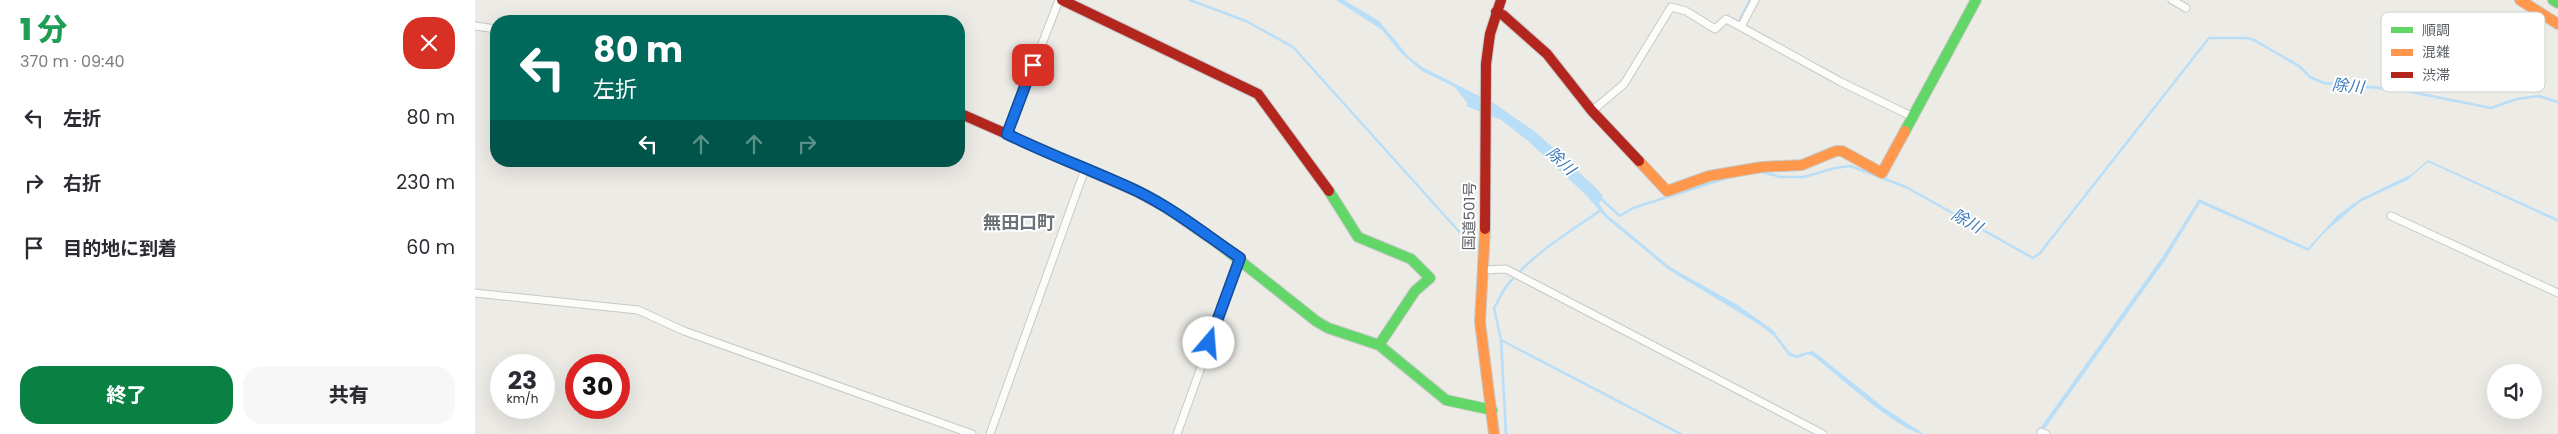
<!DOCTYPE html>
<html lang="ja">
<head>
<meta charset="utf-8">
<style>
	:root { --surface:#fff; --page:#f7f7f7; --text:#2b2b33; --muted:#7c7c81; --accent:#0b8043 }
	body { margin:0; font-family:Poppins,"Noto Sans JP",sans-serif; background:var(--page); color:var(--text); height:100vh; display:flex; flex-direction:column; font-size:19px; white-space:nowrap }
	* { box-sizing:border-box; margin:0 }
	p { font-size:16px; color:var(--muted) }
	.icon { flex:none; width:28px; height:28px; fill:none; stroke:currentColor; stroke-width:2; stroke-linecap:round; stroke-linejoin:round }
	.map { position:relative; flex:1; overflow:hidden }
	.sheet { display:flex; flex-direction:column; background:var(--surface); width:475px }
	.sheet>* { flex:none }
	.banner { position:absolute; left:15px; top:15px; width:475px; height:152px; border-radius:20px; box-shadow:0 5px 20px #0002; background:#00695c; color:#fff; overflow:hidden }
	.fabs { position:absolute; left:2012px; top:364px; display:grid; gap:10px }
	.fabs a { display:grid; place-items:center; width:55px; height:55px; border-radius:50%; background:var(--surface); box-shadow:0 5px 20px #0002; font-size:25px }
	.speed { position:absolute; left:15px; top:354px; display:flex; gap:10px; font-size:25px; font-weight:700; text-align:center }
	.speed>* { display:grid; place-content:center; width:65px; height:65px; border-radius:50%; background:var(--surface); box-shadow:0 5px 20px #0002; line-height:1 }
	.speed small { font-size:12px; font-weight:400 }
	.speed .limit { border:8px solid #d22; background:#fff; color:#111 }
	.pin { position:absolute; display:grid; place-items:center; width:42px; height:42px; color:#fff; margin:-21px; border-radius:10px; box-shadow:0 2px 8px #0006 }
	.me { position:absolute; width:55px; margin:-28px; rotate:18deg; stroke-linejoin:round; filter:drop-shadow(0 0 4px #0008) }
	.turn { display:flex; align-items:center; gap:18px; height:105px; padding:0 20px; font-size:22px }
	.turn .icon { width:65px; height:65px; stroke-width:2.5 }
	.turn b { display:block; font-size:35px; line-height:42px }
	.lanes { display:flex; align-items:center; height:48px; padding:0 20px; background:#0003; justify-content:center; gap:25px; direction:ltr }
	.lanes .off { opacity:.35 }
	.round { display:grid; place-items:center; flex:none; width:52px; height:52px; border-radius:20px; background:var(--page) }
	.overview { display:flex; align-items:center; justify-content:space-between; height:85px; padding:0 20px }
	h1 { font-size:30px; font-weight:800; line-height:38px; color:#1e9e55 }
	.button { display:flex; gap:10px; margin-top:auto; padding:10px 20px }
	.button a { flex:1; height:58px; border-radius:20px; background:var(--accent); color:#fff; font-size:20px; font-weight:800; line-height:58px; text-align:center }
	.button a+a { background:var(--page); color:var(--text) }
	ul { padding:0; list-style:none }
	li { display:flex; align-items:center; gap:15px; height:65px; padding:0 20px }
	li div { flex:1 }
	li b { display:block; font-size:19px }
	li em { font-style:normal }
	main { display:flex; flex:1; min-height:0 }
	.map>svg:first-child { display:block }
	.water { fill:#b9def8 }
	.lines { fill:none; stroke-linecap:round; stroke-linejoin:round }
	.stream { stroke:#b9def8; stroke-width:2.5 }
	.street-casing { stroke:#c8c8c7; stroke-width:9 }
	.fast-casing { stroke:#c8c9c8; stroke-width:12 }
	.slow-casing { stroke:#c8c9c8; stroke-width:12 }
	.jam-casing { stroke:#c8c9c8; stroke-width:12 }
	.street { stroke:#fcfcfb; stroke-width:7 }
	.fast { stroke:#63d668; stroke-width:10 }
	.slow { stroke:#ff974d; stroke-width:10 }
	.jam { stroke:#b3261e; stroke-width:10 }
	.route-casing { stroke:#114b97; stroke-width:12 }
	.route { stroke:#1a73e8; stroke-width:9 }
	.labels { text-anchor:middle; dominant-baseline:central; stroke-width:4; stroke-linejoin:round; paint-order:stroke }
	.street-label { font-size:15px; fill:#5b5f65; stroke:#fff }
	.water-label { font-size:16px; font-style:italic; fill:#3879b9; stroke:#fff }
	.quarter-label { font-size:18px; font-weight:bold; fill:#6c7277; stroke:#fff }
	.key { fill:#fff; stroke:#cecfd1; stroke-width:1 }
	.key-label { font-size:14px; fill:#5b5f65 }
</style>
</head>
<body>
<main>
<section class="sheet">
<div class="overview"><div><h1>1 分</h1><p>370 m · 09:40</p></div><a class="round" style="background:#d93025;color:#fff"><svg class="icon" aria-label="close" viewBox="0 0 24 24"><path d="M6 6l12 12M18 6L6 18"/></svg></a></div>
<ul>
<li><svg class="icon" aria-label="left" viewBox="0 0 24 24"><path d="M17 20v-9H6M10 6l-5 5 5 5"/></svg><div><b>左折</b></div><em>80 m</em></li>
<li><svg class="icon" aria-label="right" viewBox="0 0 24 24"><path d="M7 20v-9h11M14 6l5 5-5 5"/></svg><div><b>右折</b></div><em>230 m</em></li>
<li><svg class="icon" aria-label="arrive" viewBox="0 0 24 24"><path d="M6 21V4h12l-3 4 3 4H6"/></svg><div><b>目的地に到着</b></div><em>60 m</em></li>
</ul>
<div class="button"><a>終了</a><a>共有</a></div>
</section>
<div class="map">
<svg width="2083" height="434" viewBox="0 0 2083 434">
	<rect width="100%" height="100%" fill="#ecebe6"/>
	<path class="water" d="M 861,0 L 869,0 L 904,21 L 933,56 L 947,67 L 1020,104 L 1062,133 L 1123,190 L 1128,196 L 1124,203 L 1131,214 L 1195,267 L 1261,304 L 1298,330 L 1315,353 L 1321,355 L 1338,351 L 1408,407 L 1449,434 C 1427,434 1359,372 1338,356 L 1333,354 L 1323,358 L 1314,356 L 1299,336 L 1285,325 L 1194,270 L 1131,218 L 1111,195 L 1052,140 L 1026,120 L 991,106 L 993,104 L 980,87 L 947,71 L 926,53 L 907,30 Z
		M 1953,160 L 2083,219 L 2083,222 L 1953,162 L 1932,180 L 1885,202 L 1849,233 L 1833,251 L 1725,203 L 1691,259 L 1566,434 L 1561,434 L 1688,256 L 1724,199 L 1833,248 L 1862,216 L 1885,199 L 1937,174 Z"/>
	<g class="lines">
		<path class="stream" d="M 715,0 L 771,21 L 818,47 L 997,246
			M 1265,19 L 1275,0
			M 1287,172 L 1306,177 L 1329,177 L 1360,168 L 1375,166 L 1386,170 L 1431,187 L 1558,258 L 1565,253 L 1734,38 L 1772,38 L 1779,40 L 1824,66 L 1835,77 L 1849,83 L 1926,90 L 2016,108 L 2042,99 L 2064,96 L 2083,102
			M 1125,198 L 1145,216 L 1158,208 L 1255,177
			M 1026,340 L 1206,434
			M 1031,434 L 1026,340 L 1019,308 C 1024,300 1028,289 1035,282 C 1060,252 1095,232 1126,210"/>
		<defs>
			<path id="street" d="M 1697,0 L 1711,8
				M 0,26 L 21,29
				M 1266,27 L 1366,82 L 1438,117
				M 1117,111 L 1149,84 L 1196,7 L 1211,11 L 1240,29 L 1251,19 L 1266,27 L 1280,0
				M 532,134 L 584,0
				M 1916,216 L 2083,293
				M 1007,270 L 1031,269 L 1348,434
				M 0,293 L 163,310 L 209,331 L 497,434
				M 1566,432 L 1571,434
				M 515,434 L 610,169
				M 702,434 L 765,259"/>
			<path id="fast" d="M 2078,0 L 2083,3
				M 1430,131 L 1501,0
				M 854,191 L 883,237 L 936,259 L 955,278 L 940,291 L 904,345
				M 744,244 L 841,321 L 853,328 L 904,345 L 971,400 L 1017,410"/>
			<path id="slow" d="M 2045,0 L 2083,24
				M 1164,161 L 1192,191 L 1234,176 L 1287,167 L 1327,165 L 1361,151 L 1367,151 L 1407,173 L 1430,131
				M 1010,229 L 1005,322 L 1019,434"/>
			<path id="jam" d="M 587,0 L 783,94 L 854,191
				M 1021,12 L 1028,15 L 1072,54 L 1117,111 L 1164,161
				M 484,113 L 663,192 L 692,208 L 744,244
				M 1010,229 L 1011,64 L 1015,34 L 1026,0"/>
		</defs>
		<use href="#street" class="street-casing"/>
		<use href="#fast" class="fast-casing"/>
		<use href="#slow" class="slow-casing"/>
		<use href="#jam" class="jam-casing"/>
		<use href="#street" class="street"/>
		<use href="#fast" class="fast"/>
		<use href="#slow" class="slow"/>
		<use href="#jam" class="jam"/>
	</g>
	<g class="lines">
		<defs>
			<path id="route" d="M 558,65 L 532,134 C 575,155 619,171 662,191 C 699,209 731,235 765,258 L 734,343"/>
		</defs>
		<use href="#route" class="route-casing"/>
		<use href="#route" class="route"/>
	</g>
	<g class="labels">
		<g class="street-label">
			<text transform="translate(994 216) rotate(-89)">国道501号</text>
		</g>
		<g class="water-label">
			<text transform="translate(1873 86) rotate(5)">除川</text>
			<text transform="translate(1086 161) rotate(43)">除川</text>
			<text transform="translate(1492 221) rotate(29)">除川</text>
		</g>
		<g class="quarter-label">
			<text x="544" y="222">無田口町</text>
		</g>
	</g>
	<rect x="1906" y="12" width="164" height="80" rx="8" class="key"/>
	<rect x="1916" y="27" width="22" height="6" fill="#63d668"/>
	<rect x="1916" y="49" width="22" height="7" fill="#ff974d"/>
	<rect x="1916" y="72" width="22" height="6" fill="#b3261e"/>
	<g class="key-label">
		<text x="1947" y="35">順調</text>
		<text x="1947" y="57">混雑</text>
		<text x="1947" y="80">渋滞</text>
	</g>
</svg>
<div class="fabs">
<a><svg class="icon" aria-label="sound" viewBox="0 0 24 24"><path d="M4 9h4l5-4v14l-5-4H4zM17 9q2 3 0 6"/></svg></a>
</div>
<div class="speed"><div>23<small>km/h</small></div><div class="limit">30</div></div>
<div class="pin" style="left:558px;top:65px;background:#d93025"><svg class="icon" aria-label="arrive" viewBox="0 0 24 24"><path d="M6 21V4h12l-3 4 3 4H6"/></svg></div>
<svg class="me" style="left:734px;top:343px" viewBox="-20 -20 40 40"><circle r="19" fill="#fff"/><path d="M0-13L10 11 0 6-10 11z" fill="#1a73e8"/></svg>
<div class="banner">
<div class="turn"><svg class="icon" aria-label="left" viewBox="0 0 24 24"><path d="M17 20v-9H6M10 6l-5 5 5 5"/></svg><div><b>80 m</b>左折</div></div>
<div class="lanes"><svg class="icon" aria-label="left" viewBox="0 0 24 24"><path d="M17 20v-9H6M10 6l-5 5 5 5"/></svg><svg class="icon off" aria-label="ahead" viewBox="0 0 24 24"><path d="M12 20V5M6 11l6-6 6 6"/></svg><svg class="icon off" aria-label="ahead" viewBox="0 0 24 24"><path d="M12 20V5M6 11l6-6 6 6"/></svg><svg class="icon off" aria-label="right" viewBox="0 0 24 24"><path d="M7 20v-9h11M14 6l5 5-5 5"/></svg></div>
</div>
</div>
</main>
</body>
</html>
